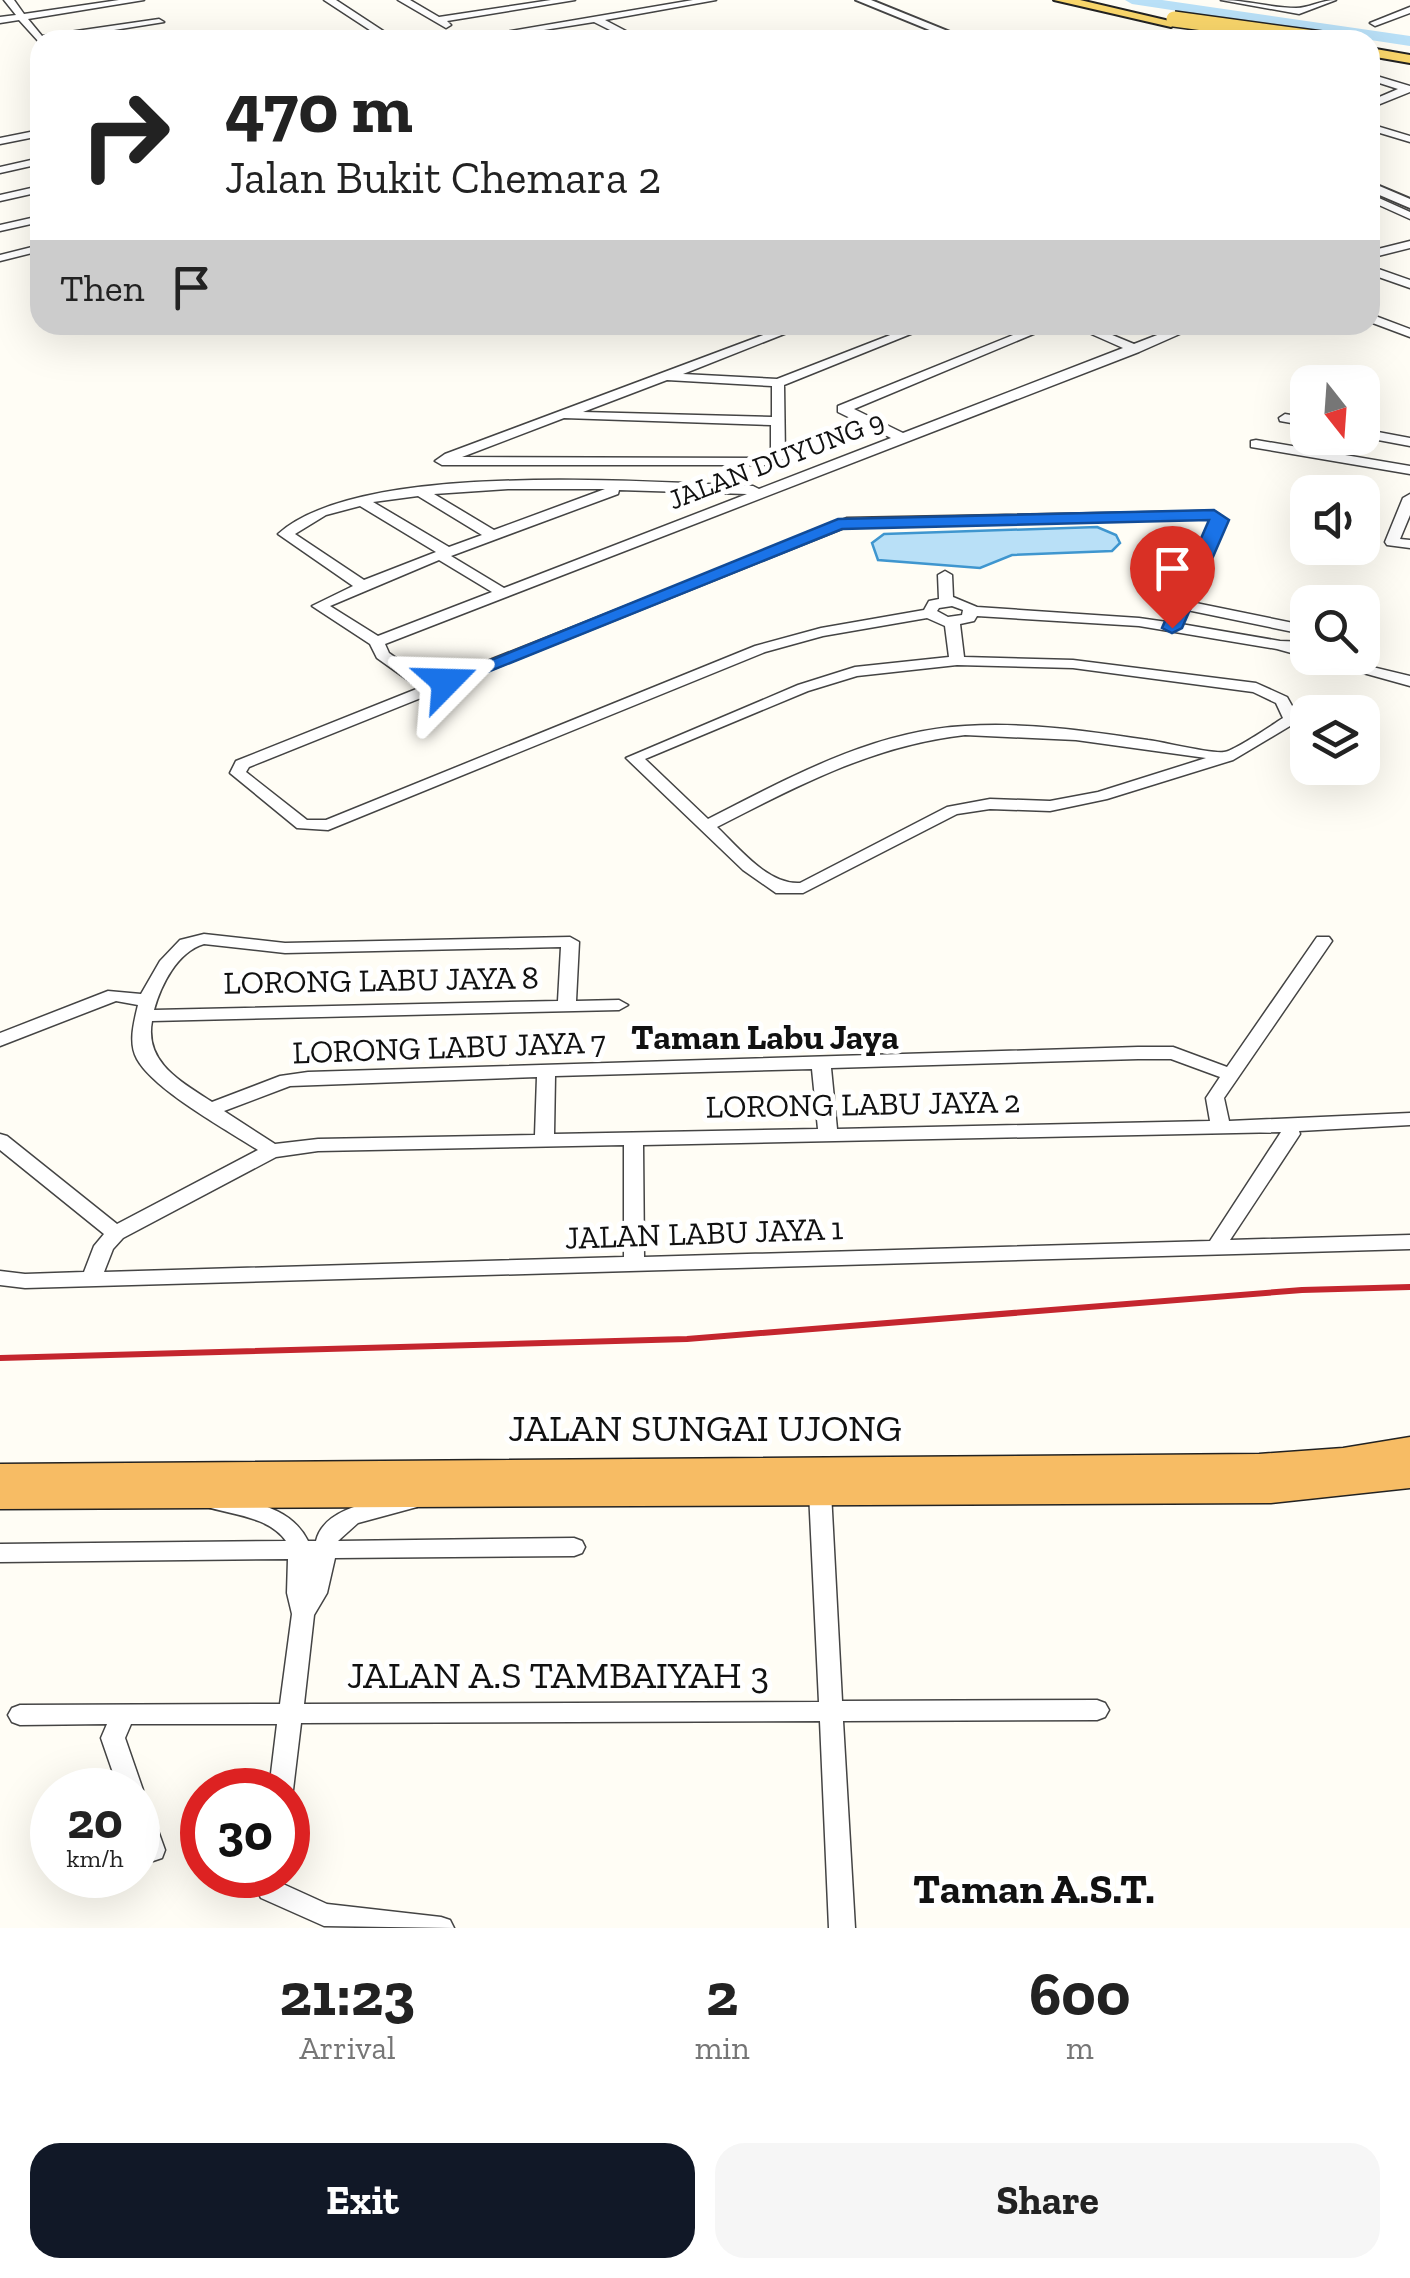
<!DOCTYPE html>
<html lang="en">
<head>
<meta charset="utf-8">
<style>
	:root { --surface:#fff; --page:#f6f6f6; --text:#222; --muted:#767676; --accent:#111827 }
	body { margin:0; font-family:"Zilla Slab",serif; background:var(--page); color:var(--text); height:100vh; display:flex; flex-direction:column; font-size:38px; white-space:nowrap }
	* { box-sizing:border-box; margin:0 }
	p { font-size:32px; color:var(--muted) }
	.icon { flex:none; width:55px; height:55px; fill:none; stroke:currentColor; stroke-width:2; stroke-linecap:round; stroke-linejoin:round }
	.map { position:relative; height:1928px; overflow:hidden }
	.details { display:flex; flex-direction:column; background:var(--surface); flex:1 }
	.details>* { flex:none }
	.guide { position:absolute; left:30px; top:30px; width:1350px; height:305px; border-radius:30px; box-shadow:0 10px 40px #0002; background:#fff; color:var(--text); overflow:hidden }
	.needle { width:65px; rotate:163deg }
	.controls { position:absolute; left:1290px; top:365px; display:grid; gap:20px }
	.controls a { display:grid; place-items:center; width:90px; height:90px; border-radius:20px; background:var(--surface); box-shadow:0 10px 40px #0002; font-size:50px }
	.speed { position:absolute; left:30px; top:1768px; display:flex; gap:20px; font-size:50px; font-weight:700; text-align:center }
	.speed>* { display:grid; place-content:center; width:130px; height:130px; border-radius:50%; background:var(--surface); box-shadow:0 10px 40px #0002; line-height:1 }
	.speed small { font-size:25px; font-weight:400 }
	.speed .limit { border:15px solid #d22; background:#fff; color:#111 }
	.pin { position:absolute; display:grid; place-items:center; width:85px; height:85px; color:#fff; margin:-102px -42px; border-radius:50% 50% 50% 0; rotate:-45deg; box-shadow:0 0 10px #0007 }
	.pin .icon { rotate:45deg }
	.me { position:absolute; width:110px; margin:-55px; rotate:68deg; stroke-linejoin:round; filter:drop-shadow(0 0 8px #0008) }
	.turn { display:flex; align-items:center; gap:35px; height:210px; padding:0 30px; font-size:45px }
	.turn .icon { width:130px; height:130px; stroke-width:2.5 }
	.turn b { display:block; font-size:70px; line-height:85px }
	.then { display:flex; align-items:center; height:95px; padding:0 30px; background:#0003; gap:20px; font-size:38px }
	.eta { display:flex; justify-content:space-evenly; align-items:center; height:170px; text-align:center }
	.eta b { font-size:60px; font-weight:700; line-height:70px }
	.primary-button { display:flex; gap:20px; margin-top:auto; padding:20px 30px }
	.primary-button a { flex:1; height:115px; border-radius:30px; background:var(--accent); color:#fff; font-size:40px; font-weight:700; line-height:115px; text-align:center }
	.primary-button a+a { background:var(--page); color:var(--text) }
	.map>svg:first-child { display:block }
	.water { fill:#b9e0f7; stroke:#3f96cf; stroke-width:2.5 }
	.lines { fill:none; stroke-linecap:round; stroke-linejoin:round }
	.river { fill:#b9e0f7; fill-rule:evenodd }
	.minor-casing { stroke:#444; stroke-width:3 }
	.tertiary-casing { stroke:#444; stroke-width:4 }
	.primary-casing { stroke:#222; stroke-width:4 }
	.trunk-casing { stroke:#222; stroke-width:3 }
	.minor { fill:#fff; fill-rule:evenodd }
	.tertiary { fill:#fff; fill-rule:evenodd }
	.primary { fill:#f9d66b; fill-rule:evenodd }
	.trunk { fill:#f7bc64; fill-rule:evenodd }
	.rail { stroke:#c4262e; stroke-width:6 }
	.primary-bridge-casing { stroke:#222; stroke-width:18; stroke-linecap:butt }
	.primary-bridge { stroke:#f9d66b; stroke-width:15 }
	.route { fill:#1a73e8; stroke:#114b97; stroke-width:2.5 }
	.labels { text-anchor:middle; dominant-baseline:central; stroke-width:10; stroke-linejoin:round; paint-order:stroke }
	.far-street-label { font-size:28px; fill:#111; stroke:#fff }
	.street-label { font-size:32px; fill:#111; stroke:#fff }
	.neighbourhood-label { font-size:35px; font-weight:bold; fill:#111; stroke:#fff }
	.near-street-label { font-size:38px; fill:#111; stroke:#fff }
	.near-neighbourhood-label { font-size:42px; font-weight:bold; fill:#111; stroke:#fff }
</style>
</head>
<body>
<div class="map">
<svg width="1410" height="1928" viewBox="0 0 1410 1928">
	<rect width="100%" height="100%" fill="#fffdf5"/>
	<path class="water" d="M 1097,527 L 1116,535 L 1120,543 L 1112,551 L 1012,555 L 980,568 L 878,560 L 872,543 L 884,534 Z"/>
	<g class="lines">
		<path class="river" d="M 1125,0 L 1162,0 L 1410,36 L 1410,46 L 1132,4 Z"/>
		<defs>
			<path id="minor" d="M 4,0 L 14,0 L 24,14 L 119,0 L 144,0 L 28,19 L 42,36 L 159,19 L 164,22 L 39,42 L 19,20 L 0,23 L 0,17 L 16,15 Z
				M 324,0 L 336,0 L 397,40 L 385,40 Z
				M 398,0 L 410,0 L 439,17 L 551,0 L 575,0 L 447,21 L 451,25 L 446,28 Z
				M 693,0 L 716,0 L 605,20 L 643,40 L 624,37 L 593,40 L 616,33 L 594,22 L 481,40 L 458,40 Z
				M 1221,0 C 1246,0 1271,8 1296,8 C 1309,8 1321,0 1336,0 L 1299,14 Z
				M 1410,7 L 1410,13 L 1375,26 L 1370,23 Z
				M 1370,74 L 1410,86 L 1410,92 L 1370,108 L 1370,101 L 1398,89 L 1370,80 Z
				M 1370,124 L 1410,136 L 1410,142 L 1370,130 Z
				M 40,130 L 40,136 L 0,144 L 0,138 Z
				M 40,158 L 40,164 L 0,173 L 0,167 Z
				M 40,186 L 40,192 L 0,201 L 0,195 Z
				M 1370,194 L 1410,212 L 1410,219 L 1370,201 Z
				M 40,216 L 40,222 L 0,231 L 0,225 Z
				M 1410,241 L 1410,248 L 1370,258 L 1370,251 Z
				M 40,245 L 40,251 L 0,261 L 0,255 Z
				M 1370,266 L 1410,280 L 1410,288 L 1370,274 Z
				M 1370,314 L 1410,329 L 1410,337 L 1370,322 Z
				M 790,325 L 807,325 L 683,374 L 777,379 L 916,325 L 933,325 L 784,385 L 785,457 L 772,465 L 442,465 L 435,461 L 445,454 ZM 667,380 L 772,386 L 772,417 L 583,412 ZM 564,418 L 771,425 L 771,455 L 765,458 L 462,457 Z
				M 1038,325 L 1055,325 L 854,409 L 903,433 L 1123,348 L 1071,325 L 1088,325 L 1134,344 L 1183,325 L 1200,325 L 1139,352 L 385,644 L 389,653 L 432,683 L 847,518 L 1214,511 L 1227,520 L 1191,602 L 1308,626 L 1308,635 L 1187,610 L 1181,624 L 1280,641 L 1308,642 L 1308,658 L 1335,658 L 1410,676 L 1410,686 L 1277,649 L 1139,626 L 977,616 L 974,621 L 960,624 L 964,657 L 1073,660 L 1256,683 L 1287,697 L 1300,720 L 1233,760 L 1107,799 L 1050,811 L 990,809 L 957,814 L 803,893 L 776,893 L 743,870 L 626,758 L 798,685 L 855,667 L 949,657 L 945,626 L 927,618 L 823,636 L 765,652 L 328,830 L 297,828 L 230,773 L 236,761 L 419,688 L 377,658 L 370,644 L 312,606 L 353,586 L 278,534 C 360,460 642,482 753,486 L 759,489 L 891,438 L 838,412 L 838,406 ZM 508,489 L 605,489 L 494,530 L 434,494 ZM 619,490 L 747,494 L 504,588 L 451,556 L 618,494 ZM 418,496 L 482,535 L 449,547 L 373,502 ZM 360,506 L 436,552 L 364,580 L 295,534 L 326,515 ZM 1211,519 L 1213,521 L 1167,622 L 1139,618 L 977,607 L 953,597 L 952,575 L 945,571 L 938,575 L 939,599 L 929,601 L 924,610 L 821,628 L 755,646 L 326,820 L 307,820 L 246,772 L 249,767 L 849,526 ZM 439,560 L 492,592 L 378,636 L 330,606 ZM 952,606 L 963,610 L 962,615 L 948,617 L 937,611 L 939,608 ZM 957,665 L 1073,668 L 1253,692 L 1276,703 L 1283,718 C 1272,725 1234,751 1224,752 C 1211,754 1164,742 1148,740 C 1088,731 1026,722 965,726 C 872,731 789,778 708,819 L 645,759 L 808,691 L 857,676 ZM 965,735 L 1076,740 L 1206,758 L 1098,792 L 1050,801 L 990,799 L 947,807 L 800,883 C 768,885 739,848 717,827 C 797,786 874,745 965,735 Z
				M 1285,414 L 1308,418 L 1308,426 L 1280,421 L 1279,418 Z
				M 1362,429 L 1410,438 L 1410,446 L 1362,437 Z
				M 1256,440 L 1410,466 L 1410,474 L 1251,447 L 1251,441 Z
				M 1410,494 L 1410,515 L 1400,539 L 1410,540 L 1410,548 L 1387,545 L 1385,542 L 1403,498 Z
				M 1362,640 L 1371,642 L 1371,648 L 1362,649 Z
				M 204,934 L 285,943 L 570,937 L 579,942 L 576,1001 L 619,1000 L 628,1005 L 619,1010 L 152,1021 C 144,1063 182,1082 212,1102 L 280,1076 L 308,1072 L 1138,1047 L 1173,1047 L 1227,1067 L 1317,937 L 1329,937 L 1332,941 L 1224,1098 L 1229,1121 L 1410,1113 L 1410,1125 L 1299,1131 L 1300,1134 L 1230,1240 L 1410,1235 L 1410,1249 L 25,1288 L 0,1285 L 0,1271 L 25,1274 L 84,1272 L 94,1246 L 104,1234 L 0,1150 L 0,1134 L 7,1136 L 117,1224 L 258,1150 C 227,1130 154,1090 137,1059 C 128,1043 134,1022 138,1005 L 116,1001 L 0,1046 L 0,1033 L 108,991 L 141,994 L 160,961 L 180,940 ZM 204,944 L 285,953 L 561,947 L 558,1001 L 154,1010 C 161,985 177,952 204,944 ZM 1138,1059 L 1171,1059 L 1220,1077 L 1206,1098 L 1210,1121 L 837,1129 L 831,1068 ZM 812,1069 L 818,1129 L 554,1134 L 555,1076 ZM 537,1077 L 535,1135 L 318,1139 L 275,1144 L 224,1111 L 290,1086 ZM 1281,1132 L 1210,1241 L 644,1257 L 643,1145 ZM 624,1145 L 624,1257 L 104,1272 L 113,1249 L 123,1238 L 276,1157 L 318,1151 Z
				M 820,1484 L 828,1486 L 831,1492 L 842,1701 L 1097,1700 L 1105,1703 L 1109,1710 L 1105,1717 L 1097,1720 L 843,1721 L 855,1928 L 829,1928 L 820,1721 L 301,1723 L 293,1790 L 288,1798 L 288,1790 L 269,1790 L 277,1724 L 131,1724 L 125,1738 L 143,1790 L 140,1797 L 147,1800 L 165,1850 L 162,1858 L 153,1861 L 144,1858 L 138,1841 L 138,1790 L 119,1790 L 101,1738 L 107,1724 L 20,1725 L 12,1722 L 8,1715 L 12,1708 L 20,1705 L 280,1704 L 292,1614 L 287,1593 L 288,1559 L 0,1562 L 0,1544 L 286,1541 C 269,1517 234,1515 207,1507 L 204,1501 L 207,1495 L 215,1493 C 251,1503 290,1505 308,1541 L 316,1541 C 324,1506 379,1501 409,1493 L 417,1495 L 420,1501 L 417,1507 L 358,1523 L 338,1541 L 574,1538 L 582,1541 L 585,1547 L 582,1553 L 574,1556 L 335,1558 L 327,1593 L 314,1615 L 304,1704 L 819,1702 L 809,1492 L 812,1486 Z
				M 259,1875 L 285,1875 L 283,1884 L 327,1904 L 441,1917 L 450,1920 L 454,1928 L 324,1926 L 261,1898 L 257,1890 Z"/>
			<path id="tertiary" d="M 856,0 L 871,0 L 970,40 L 954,40 Z
				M 1370,182 L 1410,199 L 1410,208 L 1370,191 Z"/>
			<path id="primary" d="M 1054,0 L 1080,0 L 1178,23 L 1171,27 Z
				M 1370,48 L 1410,55 L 1410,63 L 1370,56 Z"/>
			<path id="trunk" d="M 1410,1437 L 1410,1488 L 1271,1503 L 0,1509 L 0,1464 L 1259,1454 L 1343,1448 Z"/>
		</defs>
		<use href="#minor" class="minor-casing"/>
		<use href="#tertiary" class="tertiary-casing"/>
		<use href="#primary" class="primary-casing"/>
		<use href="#trunk" class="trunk-casing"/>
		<use href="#minor" class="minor"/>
		<use href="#tertiary" class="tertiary"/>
		<use href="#primary" class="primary"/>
		<use href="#trunk" class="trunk"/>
		<path class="rail" d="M 0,1358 L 687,1339 L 1302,1290 L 1410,1287"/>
		<defs>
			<path id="primary-bridge" d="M 1174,19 L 1329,40"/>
		</defs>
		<use href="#primary-bridge" class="primary-bridge-casing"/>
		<use href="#primary-bridge" class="primary-bridge"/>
	</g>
	<path class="route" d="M 1214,510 L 1229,520 L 1182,628 L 1172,633 L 1162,628 L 1209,520 L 842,529 L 453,686 L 440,686 L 437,682 L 838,519 Z"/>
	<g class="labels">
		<g class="far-street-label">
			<text transform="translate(776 460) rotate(-21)">JALAN DUYUNG 9</text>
		</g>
		<g class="street-label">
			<text transform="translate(381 980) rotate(-1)">LORONG LABU JAYA 8</text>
			<text transform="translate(449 1047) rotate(-2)">LORONG LABU JAYA 7</text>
			<text transform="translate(863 1104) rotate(-1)">LORONG LABU JAYA 2</text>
			<text transform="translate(704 1233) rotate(-2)">JALAN LABU JAYA 1</text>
		</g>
		<g class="neighbourhood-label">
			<text x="765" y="1037">Taman Labu Jaya</text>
		</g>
		<g class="near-street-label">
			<text x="705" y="1428">JALAN SUNGAI UJONG</text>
			<text x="558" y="1675">JALAN A.S TAMBAIYAH 3</text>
		</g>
		<g class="near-neighbourhood-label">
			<text x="1034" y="1888">Taman A.S.T.</text>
		</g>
	</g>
</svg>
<div class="controls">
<a><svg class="needle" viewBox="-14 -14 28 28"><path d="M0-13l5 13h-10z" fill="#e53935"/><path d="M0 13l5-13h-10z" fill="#767676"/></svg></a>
<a><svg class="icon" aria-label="sound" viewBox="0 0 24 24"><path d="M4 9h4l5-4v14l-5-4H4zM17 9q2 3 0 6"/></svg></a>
<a><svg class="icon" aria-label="search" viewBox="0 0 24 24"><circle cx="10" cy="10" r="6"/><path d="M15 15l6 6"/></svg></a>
<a><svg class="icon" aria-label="layers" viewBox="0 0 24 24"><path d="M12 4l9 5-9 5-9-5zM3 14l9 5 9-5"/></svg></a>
</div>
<div class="speed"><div>20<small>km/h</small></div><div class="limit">30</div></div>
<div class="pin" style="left:1172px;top:628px;background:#d93025"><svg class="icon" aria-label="arrive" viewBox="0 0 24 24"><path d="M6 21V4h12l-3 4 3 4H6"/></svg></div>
<svg class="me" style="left:446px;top:682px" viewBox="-20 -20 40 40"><path d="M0-17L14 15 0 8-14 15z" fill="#1a73e8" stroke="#fff" stroke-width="4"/></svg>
<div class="guide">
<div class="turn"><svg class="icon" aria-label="right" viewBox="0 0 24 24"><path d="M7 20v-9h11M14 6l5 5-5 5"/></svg><div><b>470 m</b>Jalan Bukit Chemara 2</div></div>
<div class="then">Then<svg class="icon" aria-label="arrive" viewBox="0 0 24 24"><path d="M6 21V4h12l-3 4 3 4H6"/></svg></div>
</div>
</div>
<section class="details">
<div class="eta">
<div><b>21:23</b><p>Arrival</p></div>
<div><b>2</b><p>min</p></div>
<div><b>600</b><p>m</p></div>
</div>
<div class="primary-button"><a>Exit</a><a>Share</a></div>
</section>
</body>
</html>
